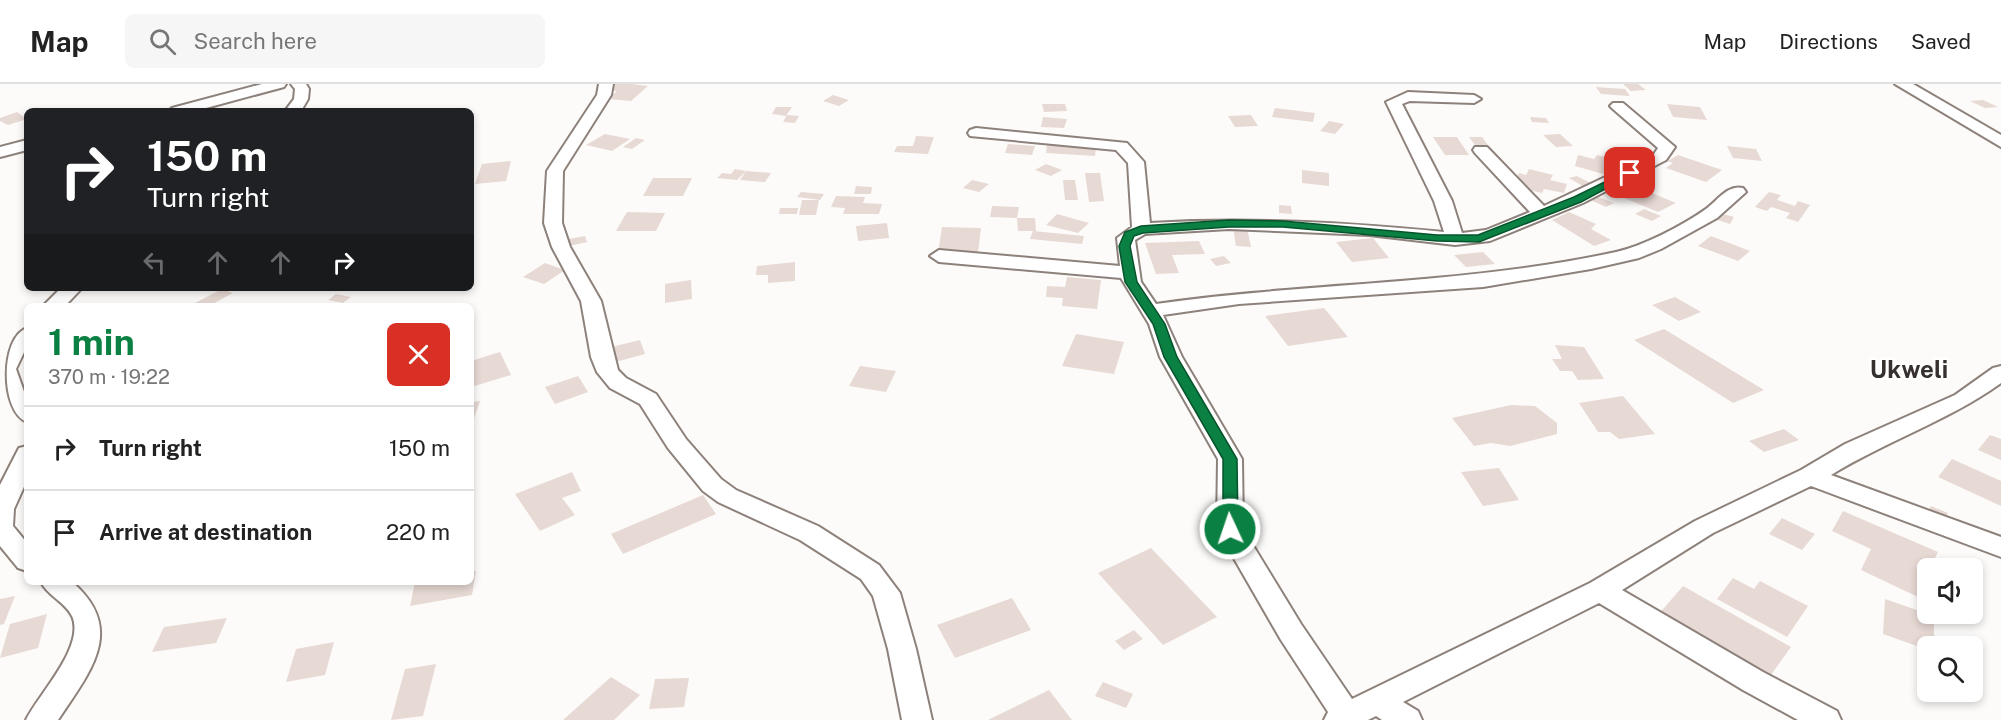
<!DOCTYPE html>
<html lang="en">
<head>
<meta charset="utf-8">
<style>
	:root { --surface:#fff; --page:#f6f6f6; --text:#222; --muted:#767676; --line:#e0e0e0; --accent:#0b8043 }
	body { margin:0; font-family:"Public Sans",sans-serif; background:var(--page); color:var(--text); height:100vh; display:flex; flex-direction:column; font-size:22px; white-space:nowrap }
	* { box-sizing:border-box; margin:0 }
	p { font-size:20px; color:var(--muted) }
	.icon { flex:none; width:33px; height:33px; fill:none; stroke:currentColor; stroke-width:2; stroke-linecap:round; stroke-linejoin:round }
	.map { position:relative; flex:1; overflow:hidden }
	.drawer { position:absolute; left:24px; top:219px; width:450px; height:282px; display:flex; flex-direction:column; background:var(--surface); border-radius:9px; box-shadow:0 3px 9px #0003 }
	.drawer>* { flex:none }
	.hud { position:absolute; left:24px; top:24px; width:450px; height:183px; border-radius:9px; box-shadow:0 3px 9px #0003; background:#202124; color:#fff; overflow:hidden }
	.buttons { position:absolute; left:1917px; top:474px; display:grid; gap:12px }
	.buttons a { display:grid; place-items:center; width:66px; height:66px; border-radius:9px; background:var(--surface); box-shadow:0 3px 9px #0003; font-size:30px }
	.pin { position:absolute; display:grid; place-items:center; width:51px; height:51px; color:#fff; margin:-26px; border-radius:12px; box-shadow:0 3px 9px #0006 }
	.me { position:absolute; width:66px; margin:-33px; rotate:357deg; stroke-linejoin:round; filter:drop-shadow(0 0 4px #0008) }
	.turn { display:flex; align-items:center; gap:21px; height:126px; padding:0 24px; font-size:27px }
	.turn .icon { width:78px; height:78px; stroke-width:2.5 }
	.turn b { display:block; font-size:42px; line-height:51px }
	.lanes { display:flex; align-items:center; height:57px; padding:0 24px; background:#0003; justify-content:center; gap:30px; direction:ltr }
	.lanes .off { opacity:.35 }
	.round { display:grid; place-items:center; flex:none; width:63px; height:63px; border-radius:9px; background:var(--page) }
	.summary { display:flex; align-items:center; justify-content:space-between; height:102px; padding:0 24px }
	h1 { font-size:36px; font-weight:700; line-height:45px; color:var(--accent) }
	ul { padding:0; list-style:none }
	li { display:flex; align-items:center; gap:18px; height:84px; padding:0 24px; border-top:2px solid var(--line) }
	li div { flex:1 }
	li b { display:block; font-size:22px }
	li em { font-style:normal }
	header { display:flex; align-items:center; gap:36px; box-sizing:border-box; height:84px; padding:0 30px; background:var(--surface); border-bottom:2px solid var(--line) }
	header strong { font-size:28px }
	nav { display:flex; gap:33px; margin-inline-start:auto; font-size:21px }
	.search { width:420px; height:54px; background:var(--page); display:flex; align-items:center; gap:15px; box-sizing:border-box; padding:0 21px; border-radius:9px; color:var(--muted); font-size:22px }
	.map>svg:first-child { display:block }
	.building { fill:#e7d9d4 }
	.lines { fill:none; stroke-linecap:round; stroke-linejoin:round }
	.minor-casing { stroke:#8d817b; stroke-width:4 }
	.minor { fill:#fff; fill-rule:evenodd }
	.route { fill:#0b8043; stroke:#07532c; stroke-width:1.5 }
	.labels { text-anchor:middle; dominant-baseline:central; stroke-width:5; stroke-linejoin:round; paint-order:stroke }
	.district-label { font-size:24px; font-weight:bold; fill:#36312f; stroke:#fff }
</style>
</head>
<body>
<header>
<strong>Map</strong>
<div class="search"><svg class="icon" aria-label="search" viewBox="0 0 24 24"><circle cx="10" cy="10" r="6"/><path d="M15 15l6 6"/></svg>Search here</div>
<nav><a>Map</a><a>Directions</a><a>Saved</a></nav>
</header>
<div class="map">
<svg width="2001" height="636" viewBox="0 0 2001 636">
	<rect width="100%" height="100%" fill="#fdfbf9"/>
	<path class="building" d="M 615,0 L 632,0 L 648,2 L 631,17 L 608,15 L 617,7 L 608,6 Z
		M 1623,0 L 1638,0 L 1646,6 L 1631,7 Z
		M 1596,3 L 1625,5 L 1630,12 L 1601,10 Z
		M 833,11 L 849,16 L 839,22 L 823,17 Z
		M 1983,16 L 1998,23 L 1985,24 L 1970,17 Z
		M 1042,20 L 1065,20 L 1067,27 L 1044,28 Z
		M 1667,20 L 1700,23 L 1707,36 L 1673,33 Z
		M 776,23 L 792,23 L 786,32 L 772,30 Z
		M 1275,24 L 1315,29 L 1313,38 L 1272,33 Z
		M 17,28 L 27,35 L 8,41 L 0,37 L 0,34 Z
		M 787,31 L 799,32 L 795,39 L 783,38 Z
		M 1251,31 L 1258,42 L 1235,43 L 1228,32 Z
		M 1043,33 L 1067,35 L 1064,44 L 1041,43 Z
		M 1530,33 L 1546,34 L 1549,39 L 1532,38 Z
		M 1329,37 L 1344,40 L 1335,50 L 1320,47 Z
		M 605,50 L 630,55 L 612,67 L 586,61 Z
		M 1560,50 L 1573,62 L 1556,63 L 1543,51 Z
		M 916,52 L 934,53 L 928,70 L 894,68 L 897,62 L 913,62 Z
		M 1433,53 L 1457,53 L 1469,71 L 1445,71 Z
		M 1469,53 L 1482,53 L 1488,61 L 1475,61 Z
		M 636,54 L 645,56 L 632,65 L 623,63 Z
		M 1008,60 L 1035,62 L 1032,71 L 1005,69 Z
		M 1047,60 L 1096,63 L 1095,72 L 1046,69 Z
		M 1727,62 L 1756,65 L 1762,77 L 1733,74 Z
		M 1578,71 L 1594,75 L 1597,71 L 1613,75 L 1603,90 L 1575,82 Z
		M 1678,71 L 1722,86 L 1706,98 L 1666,84 L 1673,79 L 1668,77 Z
		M 511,77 L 506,97 L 475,100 L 482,80 Z
		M 1046,80 L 1062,86 L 1051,92 L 1035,86 Z
		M 1610,82 L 1625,86 L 1618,95 L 1604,91 Z
		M 735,85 L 746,87 L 737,96 L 717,94 L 722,89 L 731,90 Z
		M 1529,85 L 1553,91 L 1550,96 L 1567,100 L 1564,109 L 1544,105 L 1542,109 L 1524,105 L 1526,101 L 1515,98 L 1519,89 L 1526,91 Z
		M 1302,86 L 1329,89 L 1329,102 L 1302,99 Z
		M 746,87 L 771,89 L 765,98 L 740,96 Z
		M 1085,89 L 1100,89 L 1104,117 L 1089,118 Z
		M 1577,92 L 1594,101 L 1586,104 L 1569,94 Z
		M 653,94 L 692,94 L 683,112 L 643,112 Z
		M 972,96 L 989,100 L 979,108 L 963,104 Z
		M 1063,96 L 1075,96 L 1078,116 L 1065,116 Z
		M 856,102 L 872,103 L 871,110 L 854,110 Z
		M 1635,102 L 1676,119 L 1658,128 L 1617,111 Z
		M 801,108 L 824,110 L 820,116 L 797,113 Z
		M 1769,108 L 1781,111 L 1777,116 L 1795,122 L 1798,117 L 1810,121 L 1798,138 L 1786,134 L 1790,129 L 1771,123 L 1767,127 L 1755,123 Z
		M 836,112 L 865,113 L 863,119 L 882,120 L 879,130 L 843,130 L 845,124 L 831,123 Z
		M 1596,112 L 1614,119 L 1606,123 L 1588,115 Z
		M 802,116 L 819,116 L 816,131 L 799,131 Z
		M 1279,121 L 1291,122 L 1292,130 L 1279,129 Z
		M 992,122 L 1019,123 L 1017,134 L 990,133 Z
		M 780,124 L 798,124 L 797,130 L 779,130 Z
		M 1644,125 L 1661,132 L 1652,137 L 1635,130 Z
		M 627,128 L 665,129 L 656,147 L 616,147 Z
		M 1569,128 L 1596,140 L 1591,145 L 1611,156 L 1594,162 L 1552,136 Z
		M 1716,128 L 1734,133 L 1730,140 L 1712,134 Z
		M 1057,130 L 1089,139 L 1078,149 L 1046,141 Z
		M 1017,134 L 1035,134 L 1036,147 L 1018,147 Z
		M 887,139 L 889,154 L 858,157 L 856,142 Z
		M 942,143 L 981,144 L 978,169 L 938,169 Z
		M 1233,143 L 1247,144 L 1251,163 L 1236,162 Z
		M 1033,147 L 1084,152 L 1082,160 L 1030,155 Z
		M 585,152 L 587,158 L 565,163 L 563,156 Z
		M 1711,152 L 1750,167 L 1738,177 L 1698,162 Z
		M 1373,154 L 1389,174 L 1352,178 L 1336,158 Z
		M 1199,157 L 1205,170 L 1172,171 L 1179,189 L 1156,190 L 1145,159 Z
		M 1483,168 L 1495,180 L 1466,183 L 1454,171 Z
		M 1224,172 L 1231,179 L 1216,182 L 1210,175 Z
		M 795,178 L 795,197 L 768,199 L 768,191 L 756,191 L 757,182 Z
		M 545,179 L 565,186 L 544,200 L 523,193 Z
		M 1067,193 L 1101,196 L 1097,225 L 1062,222 L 1063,214 L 1046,213 L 1047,202 L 1065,203 Z
		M 691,196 L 692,215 L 665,219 L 665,200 Z
		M 222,205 L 233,209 L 209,222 L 195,219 Z
		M 336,210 L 351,213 L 343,219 L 328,216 Z
		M 1675,213 L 1701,228 L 1679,237 L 1652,221 Z
		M 1324,224 L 1348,253 L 1288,262 L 1265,232 Z
		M 1664,245 L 1764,306 L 1733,319 L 1634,256 Z
		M 1076,250 L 1124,258 L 1114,290 L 1062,282 Z
		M 640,256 L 645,270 L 608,280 L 603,265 Z
		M 1555,261 L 1584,263 L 1604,295 L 1578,296 L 1572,287 L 1560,287 L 1552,275 L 1562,275 Z
		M 500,268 L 511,291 L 471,303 L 471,277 Z
		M 860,282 L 896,287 L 886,308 L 849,302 Z
		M 578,292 L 588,308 L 555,320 L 545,303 Z
		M 1623,312 L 1655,350 L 1619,355 L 1610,348 L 1598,348 L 1579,319 Z
		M 480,317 L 471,343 L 471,318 Z
		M 1511,321 L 1535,322 L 1557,339 L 1557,350 L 1510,362 L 1491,359 L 1474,362 L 1452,334 Z
		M 1784,345 L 1799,356 L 1764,368 L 1749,357 Z
		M 1990,351 L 2001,355 L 2001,376 L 1978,366 Z
		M 1952,375 L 2001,397 L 2001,422 L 1938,393 Z
		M 1499,384 L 1519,416 L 1483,422 L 1461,388 Z
		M 572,388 L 581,407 L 562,414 L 575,431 L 540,447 L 515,410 Z
		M 703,411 L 716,430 L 623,470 L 611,450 Z
		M 1931,422 L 1948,429 L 1943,439 L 1926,431 Z
		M 1843,427 L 1938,468 L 1930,484 L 1928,484 L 1928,491 L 1918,513 L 1861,486 L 1871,465 L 1832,447 Z
		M 1782,434 L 1815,450 L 1802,466 L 1769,450 Z
		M 1151,464 L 1217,533 L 1163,561 L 1098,489 Z
		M 471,487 L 476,487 L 472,511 L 410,522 L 415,498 L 471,498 Z
		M 1733,494 L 1754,505 L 1760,497 L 1808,522 L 1787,553 L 1717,515 Z
		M 1683,502 L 1791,563 L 1768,595 L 1658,531 Z
		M 15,512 L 4,540 L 0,541 L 0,515 Z
		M 1012,514 L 1031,546 L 955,574 L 937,541 Z
		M 1885,515 L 1934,532 L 1934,562 L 1928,562 L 1928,566 L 1883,550 Z
		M 47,530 L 38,564 L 0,574 L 10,540 Z
		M 227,534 L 216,559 L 152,568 L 164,543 Z
		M 1134,546 L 1143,555 L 1124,566 L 1115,557 Z
		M 334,558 L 325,591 L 286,598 L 296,565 Z
		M 436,580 L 423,632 L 391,636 L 405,585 Z
		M 611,593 L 640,611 L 614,636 L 563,636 Z
		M 689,594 L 684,623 L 649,625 L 655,595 Z
		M 1103,598 L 1133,610 L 1126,624 L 1095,612 Z
		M 1049,606 L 1072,636 L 988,636 Z"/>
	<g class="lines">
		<defs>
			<path id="minor" d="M 262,0 L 286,0 L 284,3 L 195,27 L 169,27 L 172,24 Z
				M 291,0 L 306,0 L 309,5 L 308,15 L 301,27 L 285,27 L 294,15 L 295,5 Z
				M 599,0 L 613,0 L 611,11 L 563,87 L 562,139 L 570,163 L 601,217 L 618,286 L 626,294 L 656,310 L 686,355 L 721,395 L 736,406 L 818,442 L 879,481 L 900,509 L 916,565 L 932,636 L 902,636 L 888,565 L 873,512 L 861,495 L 800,456 L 718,418 L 703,407 L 668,364 L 640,320 L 610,304 L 597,288 L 591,273 L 581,217 L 552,163 L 544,139 L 547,87 L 597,11 Z
				M 1895,0 L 1913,0 L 2001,51 L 2001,63 Z
				M 1408,8 L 1474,11 L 1481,15 L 1474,19 L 1410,17 L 1402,20 L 1452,117 L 1462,149 L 1486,146 L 1530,128 L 1475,69 L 1473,66 L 1475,63 L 1487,63 L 1544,122 L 1654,70 L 1658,64 L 1613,25 L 1610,22 L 1613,19 L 1623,19 L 1675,63 L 1666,76 L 1583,119 L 1490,157 L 1455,161 L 1369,151 L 1229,145 L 1145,150 L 1135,156 L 1141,198 L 1156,220 C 1309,198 1464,201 1616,168 C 1643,162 1682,142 1706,125 C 1717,117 1728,100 1743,104 L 1746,108 L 1717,134 L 1661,165 L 1639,174 L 1591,185 L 1483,203 L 1239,220 L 1163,231 L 1182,273 L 1242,375 L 1243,445 L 1301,540 L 1352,615 L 1590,499 L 1695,437 L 1801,386 L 1845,360 L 1955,311 L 1993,284 L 2001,282 L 2001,299 C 1948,337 1886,357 1831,391 L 2001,453 L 2001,473 L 1811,402 L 1713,449 L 1622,506 L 1763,588 L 1837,627 L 1841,636 L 1798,636 L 1743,606 L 1599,519 L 1403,618 L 1418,627 L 1422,636 L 1382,636 L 1376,632 L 1368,636 L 1324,636 L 1328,628 L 1281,556 L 1217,445 L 1218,375 L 1160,273 L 1149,240 L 1121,194 L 939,178 L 930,172 L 939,166 L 1120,182 L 1117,154 L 1132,143 L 1128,79 L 1116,66 L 970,52 L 968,49 L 970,46 L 976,44 L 1127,59 L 1144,78 L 1150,139 C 1248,133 1345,138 1444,148 L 1434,117 L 1386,18 Z
				M 27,56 L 27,66 L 0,73 L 0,63 Z
				M 61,204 L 82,204 L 65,222 L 43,222 Z
				M 27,244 L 27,262 L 16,285 L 27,316 L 27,338 C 0,328 0,253 27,244 Z
				M 27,362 L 27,396 L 14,425 L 13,442 L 27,459 L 27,487 L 18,484 L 0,462 L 0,401 L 19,364 Z
				M 41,498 L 72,498 C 127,545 90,588 58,636 L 26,636 C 38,611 86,562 72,532 C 65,518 48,512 41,498 Z"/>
		</defs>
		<use href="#minor" class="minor-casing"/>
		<use href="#minor" class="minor"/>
	</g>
	<path class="route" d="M 1627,87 L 1635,89 L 1581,118 L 1479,158 L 1437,157 L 1283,143 L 1229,143 L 1143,149 L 1134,152 L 1130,162 L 1137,198 L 1165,240 L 1177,273 L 1237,375 L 1238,445 L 1230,450 L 1225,449 L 1223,445 L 1223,375 L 1164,273 L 1153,240 L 1125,198 L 1119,162 L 1125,148 L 1141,142 L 1229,136 L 1283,137 L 1437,151 L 1478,151 L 1574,113 Z"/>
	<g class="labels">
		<g class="district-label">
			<text x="1909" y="285">Ukweli</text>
		</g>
	</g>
</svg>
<div class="buttons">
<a><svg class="icon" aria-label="sound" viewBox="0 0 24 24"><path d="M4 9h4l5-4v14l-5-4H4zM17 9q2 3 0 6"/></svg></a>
<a><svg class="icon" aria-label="search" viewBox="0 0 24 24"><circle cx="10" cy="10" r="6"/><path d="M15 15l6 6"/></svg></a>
</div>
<div class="pin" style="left:1630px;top:89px;background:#d93025"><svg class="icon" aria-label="arrive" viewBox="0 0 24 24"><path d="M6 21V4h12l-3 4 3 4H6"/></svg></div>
<svg class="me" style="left:1230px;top:445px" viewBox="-20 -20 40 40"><circle r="17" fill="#0b8043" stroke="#fff" stroke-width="3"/><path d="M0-11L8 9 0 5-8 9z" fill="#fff"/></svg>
<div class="hud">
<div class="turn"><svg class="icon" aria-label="right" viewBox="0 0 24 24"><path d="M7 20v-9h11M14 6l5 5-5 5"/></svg><div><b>150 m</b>Turn right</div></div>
<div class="lanes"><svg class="icon off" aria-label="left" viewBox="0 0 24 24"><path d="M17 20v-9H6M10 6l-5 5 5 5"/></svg><svg class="icon off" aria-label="ahead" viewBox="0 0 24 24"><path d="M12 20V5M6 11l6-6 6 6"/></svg><svg class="icon off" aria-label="ahead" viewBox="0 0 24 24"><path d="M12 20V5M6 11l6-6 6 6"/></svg><svg class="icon" aria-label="right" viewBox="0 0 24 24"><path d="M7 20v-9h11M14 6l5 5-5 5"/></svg></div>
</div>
<section class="drawer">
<div class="summary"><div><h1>1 min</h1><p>370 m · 19:22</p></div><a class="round" style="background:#d93025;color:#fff"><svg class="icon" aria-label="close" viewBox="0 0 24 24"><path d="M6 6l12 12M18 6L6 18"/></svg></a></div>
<ul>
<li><svg class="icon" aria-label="right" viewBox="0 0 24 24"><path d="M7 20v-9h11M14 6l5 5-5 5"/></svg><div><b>Turn right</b></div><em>150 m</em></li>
<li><svg class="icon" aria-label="arrive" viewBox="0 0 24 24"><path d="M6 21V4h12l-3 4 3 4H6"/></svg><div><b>Arrive at destination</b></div><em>220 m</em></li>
</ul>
</section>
</div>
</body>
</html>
